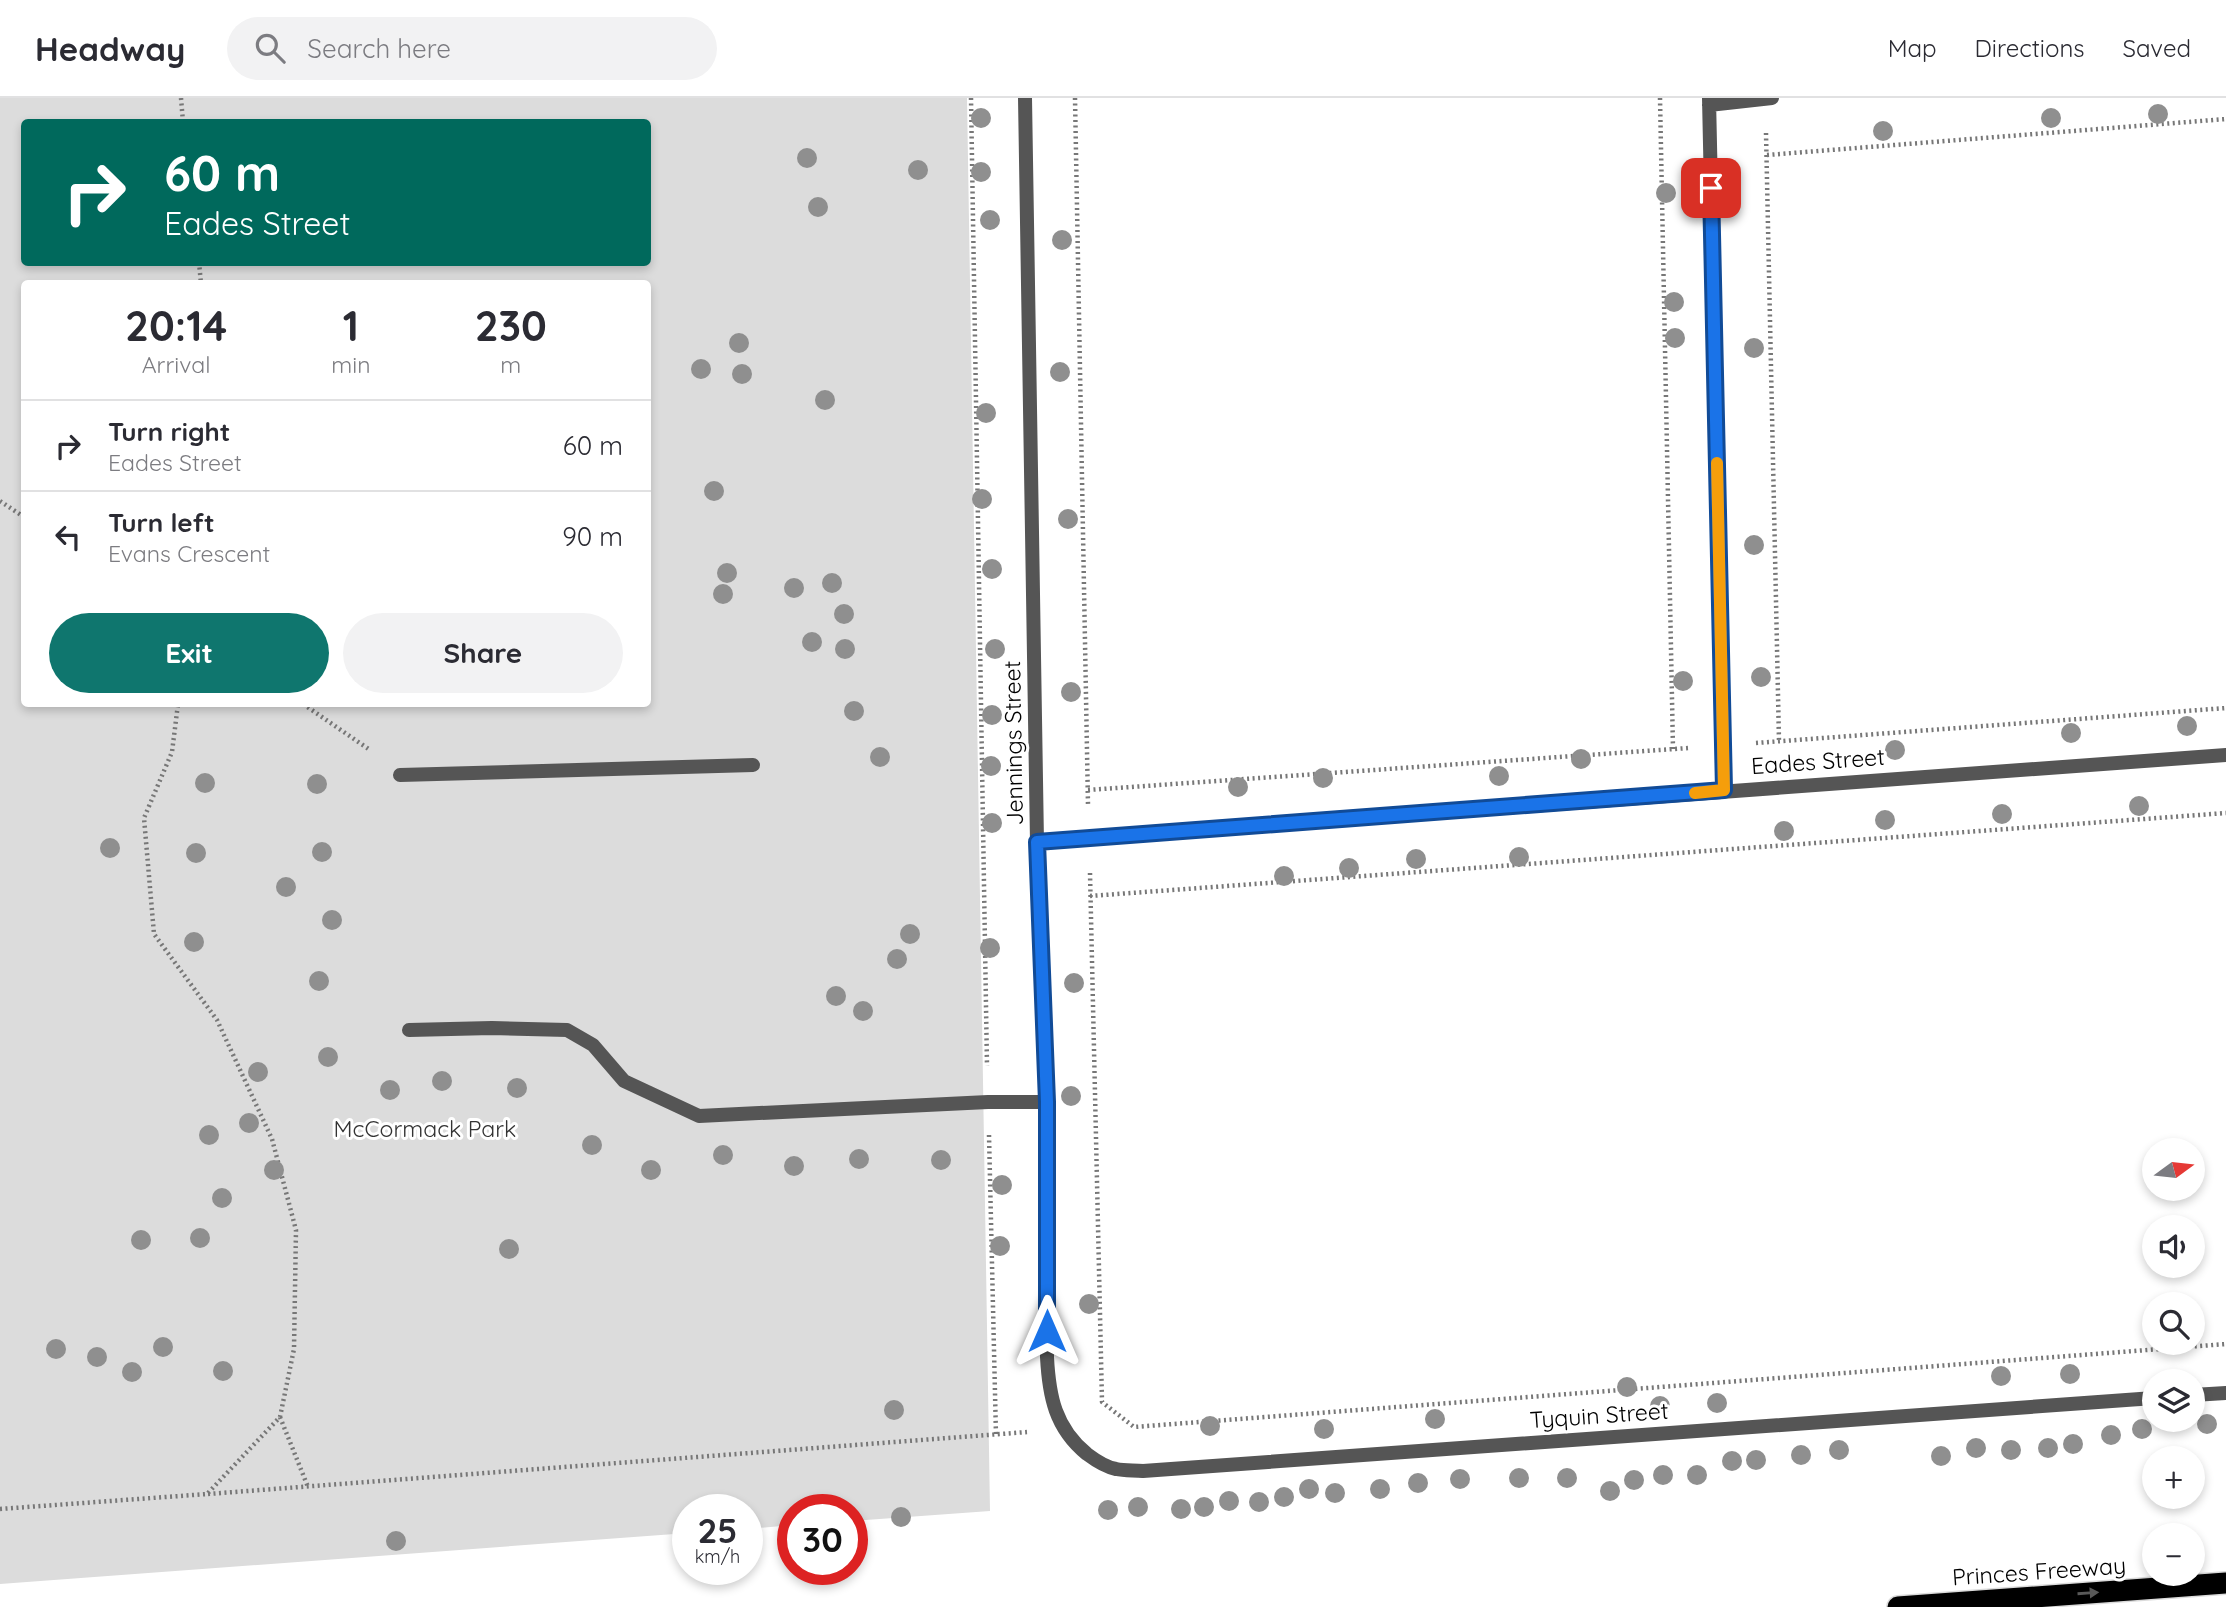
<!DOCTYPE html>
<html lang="en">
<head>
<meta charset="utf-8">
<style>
	:root { --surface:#fff; --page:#f2f2f3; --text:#2b2b33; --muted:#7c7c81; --line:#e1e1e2; --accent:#0f766e }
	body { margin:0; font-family:Quicksand,sans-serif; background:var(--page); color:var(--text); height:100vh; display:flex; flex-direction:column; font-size:26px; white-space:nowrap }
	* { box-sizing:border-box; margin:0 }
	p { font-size:23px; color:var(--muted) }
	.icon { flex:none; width:38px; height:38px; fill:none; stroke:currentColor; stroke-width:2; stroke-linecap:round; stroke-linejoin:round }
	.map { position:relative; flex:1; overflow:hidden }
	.panel { position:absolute; left:21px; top:182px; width:630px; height:427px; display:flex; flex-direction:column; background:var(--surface); border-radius:7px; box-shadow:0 4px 10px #0003 }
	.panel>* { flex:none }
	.guide { position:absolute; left:21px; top:21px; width:630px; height:147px; border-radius:7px; box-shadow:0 4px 10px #0003; background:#00695c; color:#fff; overflow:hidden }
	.needle { width:46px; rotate:75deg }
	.buttons { position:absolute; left:2142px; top:1040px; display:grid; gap:14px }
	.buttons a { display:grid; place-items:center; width:63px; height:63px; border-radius:50%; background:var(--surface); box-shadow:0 4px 10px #0003; font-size:35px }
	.speed { position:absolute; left:672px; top:1396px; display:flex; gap:14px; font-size:35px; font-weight:700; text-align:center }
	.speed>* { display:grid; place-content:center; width:91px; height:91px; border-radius:50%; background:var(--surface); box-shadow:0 4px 10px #0003; line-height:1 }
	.speed small { font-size:18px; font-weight:400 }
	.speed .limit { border:10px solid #d22; background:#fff; color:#111 }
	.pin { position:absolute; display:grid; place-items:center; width:60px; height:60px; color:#fff; margin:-30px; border-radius:14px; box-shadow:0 4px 10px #0006 }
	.me { position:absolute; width:77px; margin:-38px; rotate:0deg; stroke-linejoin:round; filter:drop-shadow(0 0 5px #0008) }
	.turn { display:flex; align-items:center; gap:24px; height:147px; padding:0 28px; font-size:32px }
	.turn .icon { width:91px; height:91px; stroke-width:2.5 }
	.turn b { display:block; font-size:49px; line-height:60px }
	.eta { display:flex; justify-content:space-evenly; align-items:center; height:119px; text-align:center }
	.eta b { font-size:42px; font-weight:800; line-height:49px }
	.action { display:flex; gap:14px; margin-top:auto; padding:14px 28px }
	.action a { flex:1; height:80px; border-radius:42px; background:var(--accent); color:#fff; font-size:28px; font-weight:800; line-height:80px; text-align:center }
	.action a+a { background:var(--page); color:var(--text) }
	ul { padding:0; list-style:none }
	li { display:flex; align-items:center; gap:21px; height:91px; padding:0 28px; border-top:2px solid var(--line) }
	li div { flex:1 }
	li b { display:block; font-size:26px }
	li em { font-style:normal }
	header { display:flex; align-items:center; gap:42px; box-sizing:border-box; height:98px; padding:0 35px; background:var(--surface); border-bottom:2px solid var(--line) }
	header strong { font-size:33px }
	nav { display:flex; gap:38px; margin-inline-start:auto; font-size:24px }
	.search { width:490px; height:63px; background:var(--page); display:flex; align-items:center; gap:18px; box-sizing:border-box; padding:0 24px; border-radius:38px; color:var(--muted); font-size:26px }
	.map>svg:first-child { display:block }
	.green { fill:#dcdcdc; fill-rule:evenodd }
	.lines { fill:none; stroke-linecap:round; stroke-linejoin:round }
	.motorway-casing { stroke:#dbdbdb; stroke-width:24 }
	.path { stroke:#777; stroke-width:4.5; stroke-dasharray:2 3.5; stroke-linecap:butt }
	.service { stroke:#555; stroke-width:14 }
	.minor { stroke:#555; stroke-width:14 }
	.motorway { stroke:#000; stroke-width:21 }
	.tree { fill:#8f8f8f }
	.oneway { fill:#595959 }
	.route-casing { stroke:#114b97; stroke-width:18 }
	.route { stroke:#1a73e8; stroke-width:12 }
	.slow { stroke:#f59e0b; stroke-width:12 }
	.labels { text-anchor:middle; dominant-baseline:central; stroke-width:6; stroke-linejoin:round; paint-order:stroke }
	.street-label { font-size:23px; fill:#000; stroke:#fff }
	.park-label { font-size:23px; fill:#333; stroke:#fff }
</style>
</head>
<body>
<header>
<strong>Headway</strong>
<div class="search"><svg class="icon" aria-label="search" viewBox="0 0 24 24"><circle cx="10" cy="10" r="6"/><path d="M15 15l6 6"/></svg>Search here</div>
<nav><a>Map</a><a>Directions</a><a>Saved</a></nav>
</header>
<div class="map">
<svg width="2226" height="1509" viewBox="0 0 2226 1509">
	<rect width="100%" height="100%" fill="#fff"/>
	<path class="green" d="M 0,0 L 967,0 L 990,1413 L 852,1423 L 852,1412 L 793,1412 L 793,1427 L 747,1431 L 747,1412 L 688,1412 L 688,1435 L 0,1486 ZM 24,24 L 648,24 L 648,164 L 24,164 ZM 24,186 L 648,186 L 648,606 L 24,606 Z"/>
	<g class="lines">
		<defs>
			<path id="motorway" d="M 1898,1509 L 2226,1485"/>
		</defs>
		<use href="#motorway" class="motorway-casing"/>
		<path class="path" d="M 181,0 L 183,24
			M 971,0 L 987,968
			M 1075,0 L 1088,707
			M 1660,0 L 1673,651
			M 1766,35 L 1779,643
			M 1767,57 L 2226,21
			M 199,164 L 201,186
			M 0,403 L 24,419
			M 303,606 L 370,652
			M 1756,645 L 2226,610
			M 1088,692 L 1688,650
			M 1090,775 L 1102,1304 L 1134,1329 L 2226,1246
			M 1090,798 L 2226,715
			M 989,1037 L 996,1338
			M 280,1319 L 308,1389
			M 208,1396 L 1027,1334
			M 0,1411 L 207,1396 L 280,1319 L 294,1251 L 296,1132 L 272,1041 L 217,922 L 154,836 L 144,720 L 172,654 L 178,606"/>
		<path class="service" d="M 400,677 L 753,667
			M 409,932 L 492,930 L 567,932 L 593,947 L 624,983 L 699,1018 L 988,1004 L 1047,1004"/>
		<path class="minor" d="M 1025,0 L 1037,744 L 1047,1004 L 1047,1259 C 1049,1298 1055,1330 1087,1356 C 1095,1362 1105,1369 1116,1371 C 1125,1373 1134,1372 1143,1373 L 2154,1300
			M 1709,0 L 1724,692
			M 1709,7 L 1772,0
			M 1037,744 L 2226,657
			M 2193,1297 L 2226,1295"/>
		<use href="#motorway" class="motorway"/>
	</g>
	<g class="tree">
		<circle cx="2158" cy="16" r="10"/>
		<circle cx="981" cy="20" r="10"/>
		<circle cx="2051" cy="20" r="10"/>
		<circle cx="1883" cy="33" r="10"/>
		<circle cx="807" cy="60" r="10"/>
		<circle cx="918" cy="72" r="10"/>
		<circle cx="981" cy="74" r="10"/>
		<circle cx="1666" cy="95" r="10"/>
		<circle cx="818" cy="109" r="10"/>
		<circle cx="990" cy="122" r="10"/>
		<circle cx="1062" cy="142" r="10"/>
		<circle cx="1674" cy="204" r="10"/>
		<circle cx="1675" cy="240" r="10"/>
		<circle cx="739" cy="245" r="10"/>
		<circle cx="1754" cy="250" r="10"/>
		<circle cx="701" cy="271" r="10"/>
		<circle cx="1060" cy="274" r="10"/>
		<circle cx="742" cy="276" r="10"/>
		<circle cx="825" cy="302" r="10"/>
		<circle cx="986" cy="315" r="10"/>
		<circle cx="714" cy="393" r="10"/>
		<circle cx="982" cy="401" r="10"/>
		<circle cx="1068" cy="421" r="10"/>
		<circle cx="1754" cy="447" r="10"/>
		<circle cx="992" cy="471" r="10"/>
		<circle cx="727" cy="475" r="10"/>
		<circle cx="832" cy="485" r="10"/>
		<circle cx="794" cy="490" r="10"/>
		<circle cx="723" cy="496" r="10"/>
		<circle cx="844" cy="516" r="10"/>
		<circle cx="812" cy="544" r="10"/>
		<circle cx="845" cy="551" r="10"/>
		<circle cx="995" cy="551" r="10"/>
		<circle cx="1761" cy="579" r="10"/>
		<circle cx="1683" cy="583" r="10"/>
		<circle cx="1071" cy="594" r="10"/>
		<circle cx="854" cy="613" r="10"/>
		<circle cx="992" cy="617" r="10"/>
		<circle cx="2187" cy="628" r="10"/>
		<circle cx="2071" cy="635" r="10"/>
		<circle cx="1895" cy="652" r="10"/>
		<circle cx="880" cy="659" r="10"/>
		<circle cx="1581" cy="661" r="10"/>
		<circle cx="991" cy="668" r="10"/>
		<circle cx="1499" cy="678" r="10"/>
		<circle cx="1323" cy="680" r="10"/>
		<circle cx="205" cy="685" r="10"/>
		<circle cx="317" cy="686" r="10"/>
		<circle cx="1238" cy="689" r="10"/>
		<circle cx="2139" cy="708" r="10"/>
		<circle cx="2002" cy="716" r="10"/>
		<circle cx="1885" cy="722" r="10"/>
		<circle cx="992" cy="725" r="10"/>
		<circle cx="1784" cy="733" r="10"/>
		<circle cx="110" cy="750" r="10"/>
		<circle cx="322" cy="754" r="10"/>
		<circle cx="196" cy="755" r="10"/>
		<circle cx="1519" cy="759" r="10"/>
		<circle cx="1416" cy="761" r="10"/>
		<circle cx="1349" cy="770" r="10"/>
		<circle cx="1284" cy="778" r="10"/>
		<circle cx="286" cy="789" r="10"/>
		<circle cx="332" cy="822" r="10"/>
		<circle cx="910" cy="836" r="10"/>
		<circle cx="194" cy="844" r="10"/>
		<circle cx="990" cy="850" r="10"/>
		<circle cx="897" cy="861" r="10"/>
		<circle cx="319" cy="883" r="10"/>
		<circle cx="1074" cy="885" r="10"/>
		<circle cx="836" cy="898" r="10"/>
		<circle cx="863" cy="913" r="10"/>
		<circle cx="328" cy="959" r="10"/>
		<circle cx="258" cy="974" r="10"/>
		<circle cx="442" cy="983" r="10"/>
		<circle cx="517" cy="990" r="10"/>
		<circle cx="390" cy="992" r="10"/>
		<circle cx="1071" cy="998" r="10"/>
		<circle cx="249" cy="1025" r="10"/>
		<circle cx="209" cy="1037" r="10"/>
		<circle cx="592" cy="1047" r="10"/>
		<circle cx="723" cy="1057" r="10"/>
		<circle cx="859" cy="1061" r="10"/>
		<circle cx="941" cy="1062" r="10"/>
		<circle cx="794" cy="1068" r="10"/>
		<circle cx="274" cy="1072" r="10"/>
		<circle cx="651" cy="1072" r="10"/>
		<circle cx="1002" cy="1087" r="10"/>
		<circle cx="222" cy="1100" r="10"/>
		<circle cx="200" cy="1140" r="10"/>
		<circle cx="141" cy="1142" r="10"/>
		<circle cx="1000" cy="1148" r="10"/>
		<circle cx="509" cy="1151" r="10"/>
		<circle cx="1089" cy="1206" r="10"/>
		<circle cx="163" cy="1249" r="10"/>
		<circle cx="56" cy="1251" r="10"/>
		<circle cx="97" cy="1259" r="10"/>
		<circle cx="223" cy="1273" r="10"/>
		<circle cx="132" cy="1274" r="10"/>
		<circle cx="2070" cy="1276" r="10"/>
		<circle cx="2001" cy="1278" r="10"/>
		<circle cx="1627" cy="1289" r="10"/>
		<circle cx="1717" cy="1305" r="10"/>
		<circle cx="1660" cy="1308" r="10"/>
		<circle cx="894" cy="1312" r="10"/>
		<circle cx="1435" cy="1321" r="10"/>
		<circle cx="2207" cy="1326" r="10"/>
		<circle cx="1210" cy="1328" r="10"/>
		<circle cx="1324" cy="1331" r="10"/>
		<circle cx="2142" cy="1331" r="10"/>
		<circle cx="2111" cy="1337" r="10"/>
		<circle cx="2073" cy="1346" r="10"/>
		<circle cx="1976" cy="1350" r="10"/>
		<circle cx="2048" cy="1350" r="10"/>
		<circle cx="1839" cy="1352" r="10"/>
		<circle cx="2011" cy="1352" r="10"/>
		<circle cx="1801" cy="1357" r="10"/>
		<circle cx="1941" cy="1358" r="10"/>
		<circle cx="1756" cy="1362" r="10"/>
		<circle cx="1732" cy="1363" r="10"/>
		<circle cx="1663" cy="1377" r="10"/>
		<circle cx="1697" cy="1377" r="10"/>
		<circle cx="1519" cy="1380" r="10"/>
		<circle cx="1567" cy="1380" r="10"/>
		<circle cx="1460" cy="1381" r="10"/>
		<circle cx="1634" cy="1382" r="10"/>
		<circle cx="1418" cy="1385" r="10"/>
		<circle cx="1309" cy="1391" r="10"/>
		<circle cx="1380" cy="1391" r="10"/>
		<circle cx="1610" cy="1393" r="10"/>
		<circle cx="1335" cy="1395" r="10"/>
		<circle cx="1284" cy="1399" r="10"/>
		<circle cx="1229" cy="1403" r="10"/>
		<circle cx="1259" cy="1404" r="10"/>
		<circle cx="1138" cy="1409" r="10"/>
		<circle cx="1204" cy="1409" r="10"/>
		<circle cx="1181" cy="1411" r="10"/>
		<circle cx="1108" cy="1412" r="10"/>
		<circle cx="901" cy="1419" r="10"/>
		<circle cx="396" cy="1443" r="10"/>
	</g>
	<defs><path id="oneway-solid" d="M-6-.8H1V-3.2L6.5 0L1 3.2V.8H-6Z" transform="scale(1.75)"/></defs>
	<use class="oneway" href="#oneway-solid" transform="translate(2088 1495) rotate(-4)"/>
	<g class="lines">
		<defs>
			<path id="route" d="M 1047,1233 L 1047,1004 L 1037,744 L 1724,692 L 1711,90"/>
		</defs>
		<use href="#route" class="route-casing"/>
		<use href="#route" class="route"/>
		<path class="slow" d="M 1695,695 L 1724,692 L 1717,365"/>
	</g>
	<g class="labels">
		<g class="street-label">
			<text transform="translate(1013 645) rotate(-91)">Jennings Street</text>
			<text transform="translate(1818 663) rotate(-4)">Eades Street</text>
			<text transform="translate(1599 1317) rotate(-4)">Tyquin Street</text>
			<text transform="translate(2039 1473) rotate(-4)">Princes Freeway</text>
		</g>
		<g class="park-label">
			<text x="425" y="1030">McCormack Park</text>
		</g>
	</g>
</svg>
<div class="buttons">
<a><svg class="needle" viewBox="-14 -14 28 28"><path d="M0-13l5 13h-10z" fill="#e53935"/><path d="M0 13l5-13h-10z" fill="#7c7c81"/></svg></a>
<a><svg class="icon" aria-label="sound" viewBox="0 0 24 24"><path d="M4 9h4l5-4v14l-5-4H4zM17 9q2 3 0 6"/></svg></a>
<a><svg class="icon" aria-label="search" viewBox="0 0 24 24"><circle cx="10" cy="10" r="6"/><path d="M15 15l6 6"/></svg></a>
<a><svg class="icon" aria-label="layers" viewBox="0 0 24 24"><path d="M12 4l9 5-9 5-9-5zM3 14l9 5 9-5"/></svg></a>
<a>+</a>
<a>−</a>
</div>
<div class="speed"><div>25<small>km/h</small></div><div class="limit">30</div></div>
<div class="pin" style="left:1711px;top:90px;background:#d93025"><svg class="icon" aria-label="arrive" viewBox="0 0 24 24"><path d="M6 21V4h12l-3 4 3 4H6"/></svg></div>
<svg class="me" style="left:1047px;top:1233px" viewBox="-20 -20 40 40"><path d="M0-17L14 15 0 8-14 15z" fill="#1a73e8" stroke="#fff" stroke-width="4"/></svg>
<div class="guide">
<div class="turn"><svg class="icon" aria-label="right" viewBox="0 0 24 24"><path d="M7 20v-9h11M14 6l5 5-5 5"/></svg><div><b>60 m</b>Eades Street</div></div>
</div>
<section class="panel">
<div class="eta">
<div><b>20:14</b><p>Arrival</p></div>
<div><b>1</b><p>min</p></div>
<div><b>230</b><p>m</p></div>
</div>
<ul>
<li><svg class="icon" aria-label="right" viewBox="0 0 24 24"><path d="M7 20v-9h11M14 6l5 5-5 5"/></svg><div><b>Turn right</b><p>Eades Street</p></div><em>60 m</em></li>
<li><svg class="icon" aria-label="left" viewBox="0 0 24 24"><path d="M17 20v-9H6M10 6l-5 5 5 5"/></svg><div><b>Turn left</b><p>Evans Crescent</p></div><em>90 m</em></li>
</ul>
<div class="action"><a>Exit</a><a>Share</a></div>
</section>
</div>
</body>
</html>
